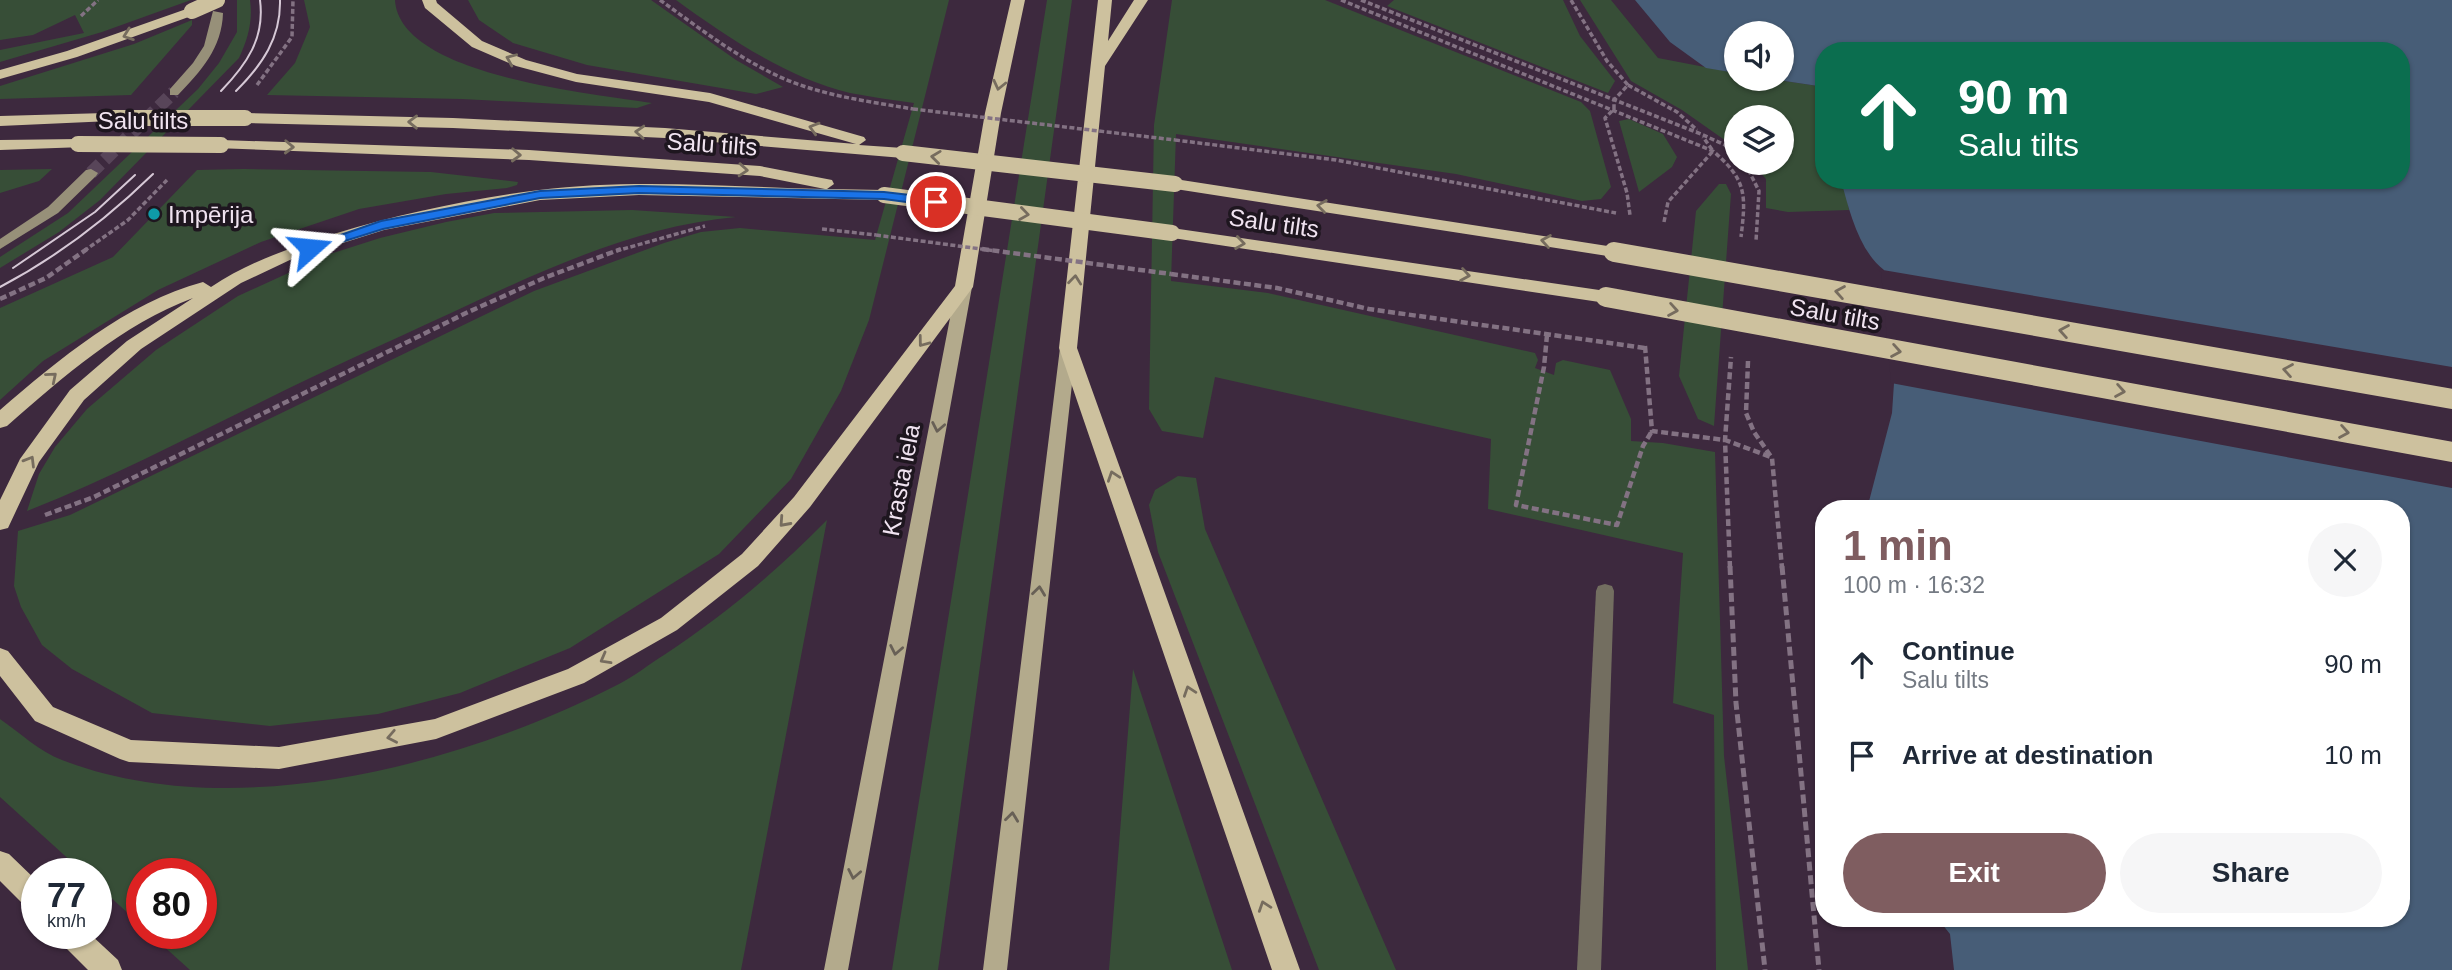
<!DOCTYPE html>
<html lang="en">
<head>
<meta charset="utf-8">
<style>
	:root { --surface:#fff; --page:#f6f6f7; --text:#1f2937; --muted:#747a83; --accent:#7f5d60 }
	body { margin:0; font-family:Helvetica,sans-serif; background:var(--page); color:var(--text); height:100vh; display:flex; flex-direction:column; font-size:26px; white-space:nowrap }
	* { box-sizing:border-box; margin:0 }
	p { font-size:23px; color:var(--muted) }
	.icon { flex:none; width:38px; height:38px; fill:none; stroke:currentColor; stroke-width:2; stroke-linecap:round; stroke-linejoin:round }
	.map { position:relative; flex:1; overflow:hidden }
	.drawer { position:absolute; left:1815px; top:500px; width:595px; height:427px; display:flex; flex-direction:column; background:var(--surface); border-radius:28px; box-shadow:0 2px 5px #0004 }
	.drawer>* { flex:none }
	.guide { position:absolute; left:1815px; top:42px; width:595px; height:147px; border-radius:28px; box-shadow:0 2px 5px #0004; background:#0b6e4f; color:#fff; overflow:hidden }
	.fabs { position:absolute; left:1724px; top:21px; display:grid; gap:14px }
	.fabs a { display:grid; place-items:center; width:70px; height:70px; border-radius:50%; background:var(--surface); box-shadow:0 2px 5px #0004; font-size:35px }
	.speed { position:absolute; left:21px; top:858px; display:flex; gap:14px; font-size:35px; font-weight:700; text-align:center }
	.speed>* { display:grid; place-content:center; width:91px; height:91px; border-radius:50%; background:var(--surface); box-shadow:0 2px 5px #0004; line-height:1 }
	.speed small { font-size:18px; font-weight:400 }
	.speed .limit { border:10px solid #d22; background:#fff; color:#111 }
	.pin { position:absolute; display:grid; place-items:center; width:60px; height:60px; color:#fff; margin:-30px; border:4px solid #fff; border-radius:50%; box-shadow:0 2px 7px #0007 }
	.me { position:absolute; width:77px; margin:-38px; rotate:72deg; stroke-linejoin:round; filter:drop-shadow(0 0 5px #0008) }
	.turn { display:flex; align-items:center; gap:24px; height:147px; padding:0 28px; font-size:32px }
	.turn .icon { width:91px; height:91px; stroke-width:2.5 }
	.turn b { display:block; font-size:49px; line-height:60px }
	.round { display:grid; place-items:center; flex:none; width:74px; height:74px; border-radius:37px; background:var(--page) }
	.headline { display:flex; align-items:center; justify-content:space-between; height:119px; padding:0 28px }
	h1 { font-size:42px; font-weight:700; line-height:52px; color:var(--accent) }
	.action { display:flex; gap:14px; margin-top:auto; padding:14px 28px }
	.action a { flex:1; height:80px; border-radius:42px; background:var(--accent); color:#fff; font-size:28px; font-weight:700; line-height:80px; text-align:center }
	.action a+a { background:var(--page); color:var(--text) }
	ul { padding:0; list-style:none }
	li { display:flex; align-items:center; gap:21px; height:91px; padding:0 28px }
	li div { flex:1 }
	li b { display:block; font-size:26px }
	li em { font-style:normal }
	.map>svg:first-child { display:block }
	.green { fill:#374e37 }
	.water { fill:#475d77 }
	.pier { fill:#3d293e }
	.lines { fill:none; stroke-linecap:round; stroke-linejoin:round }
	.secondary-tunnel { stroke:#584559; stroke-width:13; stroke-dasharray:13 6; stroke-linecap:butt }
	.path-far2 { stroke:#837283; stroke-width:3.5; stroke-dasharray:5 2.5; stroke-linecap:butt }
	.path-far1 { stroke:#837283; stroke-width:4.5; stroke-dasharray:7 3.5; stroke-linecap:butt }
	.path { stroke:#837283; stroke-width:5; stroke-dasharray:9 4.5; stroke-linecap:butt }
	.lane { fill:#736e60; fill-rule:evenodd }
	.secondary { fill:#979079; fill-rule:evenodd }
	.primary { fill:#b3aa8c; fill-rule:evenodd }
	.highway { fill:#cdc19e; fill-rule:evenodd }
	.tram { stroke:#d6c8d6; stroke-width:2 }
	.path-bridge-far1 { stroke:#837283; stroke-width:3.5; stroke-dasharray:5 2.5; stroke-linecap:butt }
	.path-bridge { stroke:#837283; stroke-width:4.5; stroke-dasharray:7 3.5; stroke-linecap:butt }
	.highway-bridge-far1 { stroke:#cdc19e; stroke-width:16 }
	.highway-bridge { stroke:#cdc19e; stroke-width:20 }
	.oneway { stroke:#766c5e }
	.oneway2 { stroke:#686056 }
	.route { fill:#1a73e8; stroke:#114b97; stroke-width:2 }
	.culture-dot { fill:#0f9aa8; stroke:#1e161f; stroke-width:2.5 }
	.labels { text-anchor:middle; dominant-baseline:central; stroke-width:7; stroke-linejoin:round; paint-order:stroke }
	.street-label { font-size:24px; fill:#f0e3f0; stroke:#1e161f }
	.poi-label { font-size:24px; fill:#f0e3f0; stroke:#1e161f; text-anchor:start }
</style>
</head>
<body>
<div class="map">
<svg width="2452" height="970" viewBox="0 0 2452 970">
	<rect width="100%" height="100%" fill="#3d293e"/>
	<path class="green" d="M 0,0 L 191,0 L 102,32 L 0,62 L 0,50 L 84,33 L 75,15 L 33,35 L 0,40 Z
		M 237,0 L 250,0 C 253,21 248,39 239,58 L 100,200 L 59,232 L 0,268 L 0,257 L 68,213 L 198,89 L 219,63 L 237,32 Z
		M 304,0 L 395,0 C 399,76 595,94 652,103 L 637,108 L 462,99 L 267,95 L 295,63 L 310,27 Z
		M 468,0 L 651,0 L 736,60 L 783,87 L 756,94 L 587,65 L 513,43 L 479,20 Z
		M 676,0 L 949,0 L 869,320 L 841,391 L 791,479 L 719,554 L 570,648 L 460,693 L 378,714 L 270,726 L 152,713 L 72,669 L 42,645 L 21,607 L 14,586 L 18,531 L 70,515 L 534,291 L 664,243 L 701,232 L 740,228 L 875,240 L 914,103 C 893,100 871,97 850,93 C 787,78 727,37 676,0 Z
		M 1047,0 L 1072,0 L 938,970 L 892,970 Z
		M 1172,0 L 1325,0 L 1581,102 L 1590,111 L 1611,187 L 1601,199 L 1582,201 L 1456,174 L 1176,134 L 1171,281 L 1268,293 L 1535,353 L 1538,360 L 1535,368 L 1554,375 L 1556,363 L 1563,360 L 1610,370 L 1631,419 L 1631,441 L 1663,443 L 1715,452 L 1724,756 L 1748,970 L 1716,970 L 1714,715 L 1673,703 L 1683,553 L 1488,509 L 1491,439 L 1215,377 L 1203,438 L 1162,431 L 1149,409 L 1154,125 Z
		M 1394,0 L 1563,0 L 1580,36 L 1615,81 L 1608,93 L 1387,6 Z
		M 1580,0 L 1611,0 L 1658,58 L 1736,73 L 1736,79 L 1772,79 L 1818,86 L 1823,90 L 1824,180 L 1844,180 L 1849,210 L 1788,212 L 1766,208 L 1766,179 L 1752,163 L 1782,163 L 1782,117 L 1736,117 L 1736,148 L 1682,110 L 1631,81 Z
		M 192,20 L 192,25 L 131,95 L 0,99 L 0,86 L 134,44 Z
		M 1629,119 L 1663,134 L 1677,157 L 1672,167 L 1639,192 L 1619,121 Z
		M 52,169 L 39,181 L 0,193 L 0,170 Z
		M 244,169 L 431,172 L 518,182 L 517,185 L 507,188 L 446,194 L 359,209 L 261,242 L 158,290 L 43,361 L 0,400 L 0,308 L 113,257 L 197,170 Z
		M 1719,184 L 1726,184 L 1731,194 L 1714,426 L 1698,419 L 1679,376 L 1696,211 Z
		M 632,210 L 736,217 C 636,226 541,271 451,313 C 388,342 325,370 263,401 C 185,439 108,479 27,511 L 39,474 L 55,447 L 87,409 L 156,350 L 238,296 L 330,254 L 380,238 L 446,222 L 494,213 Z
		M 1178,476 L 1196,478 L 1205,529 L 1396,970 L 1319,970 L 1158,552 L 1149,505 L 1155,490 Z
		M 827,520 L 741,970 L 190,970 L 149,933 L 201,933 L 201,873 L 142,873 L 142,926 L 96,884 L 96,873 L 84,873 L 0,797 L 0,719 C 19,732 40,752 62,760 C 233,826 462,765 619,684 C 635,676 649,664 664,655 C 723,616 777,571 827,520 Z
		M 1133,669 L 1232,970 L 1109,970 Z"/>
	<path class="water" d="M 1635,0 L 2452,0 L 2452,970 L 1954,970 L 1950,934 L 1938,919 L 2401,919 L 2401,509 L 1867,509 L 1892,413 L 1894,383 L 1884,270 C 1859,251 1849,210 1841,180 L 2401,180 L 2401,51 L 1824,51 L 1823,90 L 1818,86 L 1772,79 L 1782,79 L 1782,33 L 1736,33 L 1736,73 L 1706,68 L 1670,42 Z"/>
	<path class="pier" d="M 1877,269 L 2452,367 L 2452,488 L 1891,383 L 1881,272 Z"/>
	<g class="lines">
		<path class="secondary-tunnel" d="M 91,173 L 174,92"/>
		<path class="path-far2" d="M 660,0 C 702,30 744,63 792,82 C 831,97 873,102 913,109
			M 1341,0 L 1713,151 C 1747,180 1746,195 1741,237
			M 1361,0 L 1701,134 L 1725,145 L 1736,154
			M 1571,0 L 1607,61 L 1628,85 L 1614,100 L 1614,109 L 1605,118 L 1627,193 L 1630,215
			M 81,16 L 98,0
			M 257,85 L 292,37 L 293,0
			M 1628,85 L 1677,112 L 1697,130
			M 1175,140 L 1336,160 L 1616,213
			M 1745,163 L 1759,191 L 1756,241
			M 1664,222 L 1668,202 L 1713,151 L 1703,137
			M 822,229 L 876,235
			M 84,251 L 128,220 L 167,180
			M 616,251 L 705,226"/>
		<path class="path-far1" d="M 1171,274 L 1277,288 L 1369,309 L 1645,348
			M 0,299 L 46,278 L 87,249
			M 1547,335 L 1544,367 L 1516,505 L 1617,525 L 1643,446 L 1652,431
			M 1645,346 L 1652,431 L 1725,440 L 1771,457
			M 1748,361 L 1746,413 L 1754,432 L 1772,458 L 1782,568
			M 45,515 L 94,497 L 466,313 L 544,278 L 621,249
			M 1730,568 L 1725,440 L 1731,357"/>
		<path class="path" d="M 1730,566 L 1736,703 L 1765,970
			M 1782,566 L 1819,970"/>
		<path class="lane" d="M 1605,584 L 1612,586 L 1614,591 L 1601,970 L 1577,970 L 1596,591 L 1598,586 Z"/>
		<path class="secondary" d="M 213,11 L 223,13 C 222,48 201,71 178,95 L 170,95 L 170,89 L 193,63 L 204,46 Z
			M 91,169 L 98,173 L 96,176 L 58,213 L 0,249 L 0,239 L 48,207 L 86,170 Z"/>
		<path class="primary" d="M 964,282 L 972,287 L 848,970 L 824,970 L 956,287 Z
			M 1068,343 L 1076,348 L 1007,970 L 983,970 L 1060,348 Z"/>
		<path class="highway" d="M 422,0 L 436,0 L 437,3 L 482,41 L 526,60 L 577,74 L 710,93 L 864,137 L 866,140 L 859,145 L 903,148 L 911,153 L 903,158 L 665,138 L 453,128 L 245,123 L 237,118 L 245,113 L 453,118 L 665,128 L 856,144 L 709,102 L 576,82 L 516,66 L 472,47 L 425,8 Z
			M 1011,0 L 1025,0 L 1001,113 L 973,287 L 810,507 L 758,566 L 677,630 L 584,683 L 436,739 L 279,769 L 129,762 L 120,759 L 35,721 L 0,676 L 0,648 L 8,651 L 53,707 L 131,740 L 279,747 L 435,719 L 568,669 L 661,618 L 742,554 L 794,497 L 955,286 L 985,113 Z
			M 1098,0 L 1112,0 L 1108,41 L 1134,0 L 1148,0 L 1105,66 L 1077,348 L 1300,970 L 1272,970 L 1059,348 Z
			M 192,7 L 199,11 L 197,14 L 77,57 L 0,79 L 0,70 L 67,51 Z
			M 106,113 L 111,115 L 114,118 L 111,121 L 0,126 L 0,116 Z
			M 78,139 L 84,141 L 86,144 L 84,147 L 0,150 L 0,140 Z
			M 221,140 L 529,150 L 760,166 L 832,180 L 834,184 L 827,189 L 884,190 L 892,195 L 884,200 L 639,195 L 540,200 L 384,230 L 292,259 L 241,283 L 141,349 L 84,400 L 39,462 L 8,528 L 0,530 L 0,500 L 20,459 L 70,390 L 127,341 L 193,298 C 123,324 63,377 7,426 L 0,428 L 0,410 C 58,360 127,302 203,282 L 211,287 C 250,261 293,247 337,233 C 399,214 475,198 539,190 C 633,178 731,187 825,189 L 760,176 L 529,160 L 215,148 L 213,145 Z
			M 1175,179 L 1614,247 L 1623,252 L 1614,257 L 1169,188 L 1167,184 L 1169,180 Z
			M 1172,228 L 1606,291 L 1615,297 L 1606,303 L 1166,237 L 1163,233 L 1166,229 Z
			M 0,851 L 9,854 L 37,881 L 37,912 L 27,908 L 0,881 Z
			M 56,933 L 89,933 L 118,960 L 122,970 L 88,970 L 60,942 Z"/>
		<path class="tram" d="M 221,91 C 247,64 265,38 260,0
			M 236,91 C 262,65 281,38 280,0
			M 13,268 L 95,212 L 135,175
			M 0,287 C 57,257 107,219 153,174"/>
		<path class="path-bridge-far1" d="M 913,109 L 1175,140
			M 876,235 L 996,251"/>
		<path class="path-bridge" d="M 982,249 L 1171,274"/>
		<path class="highway-bridge-far1" d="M 192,11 L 217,0
			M 106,118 L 245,118
			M 78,144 L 221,145
			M 903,153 L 1175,184
			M 884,195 L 1172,233"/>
		<path class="highway-bridge" d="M 1614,252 L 2452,399
			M 1606,297 L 2452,452"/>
	</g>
	<defs><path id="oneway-chevron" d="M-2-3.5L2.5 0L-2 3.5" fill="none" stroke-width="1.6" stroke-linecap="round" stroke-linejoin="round" transform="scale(1.75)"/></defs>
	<g class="oneway">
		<use href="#oneway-chevron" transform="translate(128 35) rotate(160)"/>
		<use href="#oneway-chevron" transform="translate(511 59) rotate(-157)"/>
		<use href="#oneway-chevron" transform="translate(999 85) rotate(103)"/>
		<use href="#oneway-chevron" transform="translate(413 122) rotate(-179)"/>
		<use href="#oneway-chevron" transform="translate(814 128) rotate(-164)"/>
		<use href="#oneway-chevron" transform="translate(640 132) rotate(-177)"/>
		<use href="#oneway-chevron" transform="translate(289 147) rotate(2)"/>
		<use href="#oneway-chevron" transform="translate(516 155) rotate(2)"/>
		<use href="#oneway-chevron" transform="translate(936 157) rotate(-173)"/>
		<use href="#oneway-chevron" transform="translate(743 170) rotate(4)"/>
		<use href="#oneway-chevron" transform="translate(1322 206) rotate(-172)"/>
		<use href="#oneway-chevron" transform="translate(1024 214) rotate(8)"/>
		<use href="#oneway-chevron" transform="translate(1546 241) rotate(-171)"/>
		<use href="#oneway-chevron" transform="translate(1240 243) rotate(8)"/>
		<use href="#oneway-chevron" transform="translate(1465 275) rotate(9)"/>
		<use href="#oneway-chevron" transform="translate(1075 280) rotate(-84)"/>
		<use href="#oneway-chevron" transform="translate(1840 292) rotate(-170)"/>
		<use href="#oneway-chevron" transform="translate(1673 310) rotate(10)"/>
		<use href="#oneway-chevron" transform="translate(2064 331) rotate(-170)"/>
		<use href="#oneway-chevron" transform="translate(923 342) rotate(127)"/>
		<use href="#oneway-chevron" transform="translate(1896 351) rotate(10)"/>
		<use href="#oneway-chevron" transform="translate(2288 370) rotate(-170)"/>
		<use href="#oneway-chevron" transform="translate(52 377) rotate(-40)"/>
		<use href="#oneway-chevron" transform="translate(2120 391) rotate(10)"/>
		<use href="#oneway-chevron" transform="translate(2344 432) rotate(10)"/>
		<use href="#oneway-chevron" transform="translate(30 461) rotate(-59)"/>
		<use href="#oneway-chevron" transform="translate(1113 476) rotate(-109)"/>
		<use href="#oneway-chevron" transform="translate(784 522) rotate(132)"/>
		<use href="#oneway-chevron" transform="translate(605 659) rotate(151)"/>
		<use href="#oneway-chevron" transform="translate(1189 691) rotate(-109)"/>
		<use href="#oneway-chevron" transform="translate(392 737) rotate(169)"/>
		<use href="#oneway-chevron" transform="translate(1264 906) rotate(-109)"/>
	</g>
	<g class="oneway2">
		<use href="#oneway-chevron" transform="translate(938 427) rotate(101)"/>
		<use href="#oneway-chevron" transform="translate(1039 591) rotate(-83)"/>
		<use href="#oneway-chevron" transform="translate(896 650) rotate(101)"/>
		<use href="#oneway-chevron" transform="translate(1012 817) rotate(-83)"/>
		<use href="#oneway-chevron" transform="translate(854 874) rotate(101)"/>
	</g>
	<path class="route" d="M 639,186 L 884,192 L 936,198 L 942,202 L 936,206 L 884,199 L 639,193 L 540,198 L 383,229 L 310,252 L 303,248 L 381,221 L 540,191 Z"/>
	<circle class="culture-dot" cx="154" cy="214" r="7"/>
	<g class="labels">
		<g class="street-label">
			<text x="143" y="120">Salu tilts</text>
			<text transform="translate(712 144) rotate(4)">Salu tilts</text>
			<text transform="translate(1274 223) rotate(8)">Salu tilts</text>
			<text transform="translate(1835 314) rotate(10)">Salu tilts</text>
			<text transform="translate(901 480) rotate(-79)">Krasta iela</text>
		</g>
		<g class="poi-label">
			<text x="168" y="214">Impērija</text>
		</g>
	</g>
</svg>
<div class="fabs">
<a><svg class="icon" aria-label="sound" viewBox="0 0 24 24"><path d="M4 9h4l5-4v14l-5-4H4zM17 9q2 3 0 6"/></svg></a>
<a><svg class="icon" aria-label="layers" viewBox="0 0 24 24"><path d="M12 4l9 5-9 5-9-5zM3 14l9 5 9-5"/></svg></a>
</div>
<div class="speed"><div>77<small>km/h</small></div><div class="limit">80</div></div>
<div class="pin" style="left:936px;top:202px;background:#d93025"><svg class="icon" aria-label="arrive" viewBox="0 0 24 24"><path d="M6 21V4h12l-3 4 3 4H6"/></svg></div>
<svg class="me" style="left:310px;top:248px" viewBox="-20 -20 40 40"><path d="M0-17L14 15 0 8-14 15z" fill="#1a73e8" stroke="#fff" stroke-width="4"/></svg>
<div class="guide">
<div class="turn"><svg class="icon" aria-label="ahead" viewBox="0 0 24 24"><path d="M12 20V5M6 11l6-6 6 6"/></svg><div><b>90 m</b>Salu tilts</div></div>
</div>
<section class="drawer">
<div class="headline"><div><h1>1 min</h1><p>100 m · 16:32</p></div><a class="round"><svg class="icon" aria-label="close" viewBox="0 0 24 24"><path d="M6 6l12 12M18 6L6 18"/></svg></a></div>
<ul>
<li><svg class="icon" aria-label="ahead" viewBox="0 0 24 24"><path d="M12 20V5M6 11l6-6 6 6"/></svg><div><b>Continue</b><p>Salu tilts</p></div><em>90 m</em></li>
<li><svg class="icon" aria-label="arrive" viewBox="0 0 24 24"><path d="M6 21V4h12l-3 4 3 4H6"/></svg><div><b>Arrive at destination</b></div><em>10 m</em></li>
</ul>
<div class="action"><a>Exit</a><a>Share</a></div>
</section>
</div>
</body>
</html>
